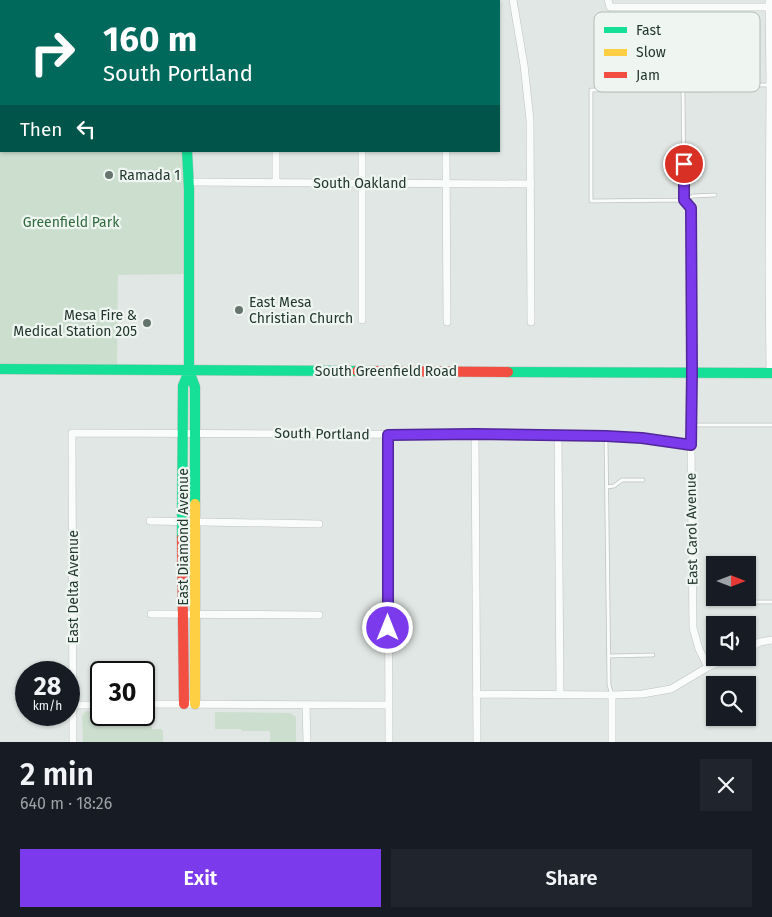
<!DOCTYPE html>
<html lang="en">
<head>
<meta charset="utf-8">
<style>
	:root { --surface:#171b24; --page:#20242c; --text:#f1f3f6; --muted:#9ea1a6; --accent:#7c3aed }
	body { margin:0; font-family:"Fira Sans",sans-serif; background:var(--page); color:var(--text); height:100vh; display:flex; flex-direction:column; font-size:19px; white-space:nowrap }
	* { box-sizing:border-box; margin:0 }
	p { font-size:16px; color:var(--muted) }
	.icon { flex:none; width:28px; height:28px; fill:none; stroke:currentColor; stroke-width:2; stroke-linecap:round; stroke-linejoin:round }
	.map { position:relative; height:742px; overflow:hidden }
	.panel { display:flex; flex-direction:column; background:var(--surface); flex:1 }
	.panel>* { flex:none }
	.banner { position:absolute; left:0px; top:0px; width:500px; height:152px; box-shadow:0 1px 4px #0004; background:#00695c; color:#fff; overflow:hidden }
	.needle { width:32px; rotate:90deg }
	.buttons { position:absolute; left:706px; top:556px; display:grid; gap:10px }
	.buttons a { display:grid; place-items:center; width:50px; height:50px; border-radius:0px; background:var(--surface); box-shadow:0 1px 4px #0004; font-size:25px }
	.speed { position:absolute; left:15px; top:661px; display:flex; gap:10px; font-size:25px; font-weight:700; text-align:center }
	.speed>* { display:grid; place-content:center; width:65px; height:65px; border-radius:50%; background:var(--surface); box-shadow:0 1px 4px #0004; line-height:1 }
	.speed small { font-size:12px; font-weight:400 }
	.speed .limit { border:2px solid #111; border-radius:8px; background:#fff; color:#111 }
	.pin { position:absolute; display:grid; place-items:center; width:42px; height:42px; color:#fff; margin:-21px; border:2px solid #fff; border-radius:50%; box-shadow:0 1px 5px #0007 }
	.me { position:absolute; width:55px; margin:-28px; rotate:0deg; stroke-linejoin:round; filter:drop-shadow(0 0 4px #0008) }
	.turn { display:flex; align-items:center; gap:18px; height:105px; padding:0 20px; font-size:22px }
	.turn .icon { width:65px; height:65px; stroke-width:2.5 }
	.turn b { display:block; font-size:35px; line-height:42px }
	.then { display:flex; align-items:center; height:48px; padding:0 20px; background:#0003; gap:10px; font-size:19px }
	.round { display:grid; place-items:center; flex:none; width:52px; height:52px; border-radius:0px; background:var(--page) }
	.overview { display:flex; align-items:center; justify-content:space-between; height:85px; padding:0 20px }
	h1 { font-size:30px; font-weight:600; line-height:38px }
	.primary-button { display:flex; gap:10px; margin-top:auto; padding:10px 20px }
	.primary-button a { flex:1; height:58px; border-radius:0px; background:var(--accent); color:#fff; font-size:20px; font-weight:600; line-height:58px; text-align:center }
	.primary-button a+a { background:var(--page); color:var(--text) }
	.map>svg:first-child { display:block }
	.green { fill:#ccdfcf }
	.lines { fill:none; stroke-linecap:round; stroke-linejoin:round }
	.lane-casing { stroke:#bec4c1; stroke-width:4.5 }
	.street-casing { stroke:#bec4c1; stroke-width:8 }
	.fast-casing { stroke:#bec4c1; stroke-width:11 }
	.slow-casing { stroke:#bec4c1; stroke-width:11 }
	.jam-casing { stroke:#bec4c1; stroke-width:11 }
	.lane { stroke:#fafbfb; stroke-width:3 }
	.street { stroke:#fafbfb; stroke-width:7 }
	.fast { stroke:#16e098; stroke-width:10 }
	.slow { stroke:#ffcf43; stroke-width:10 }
	.jam { stroke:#f24e42; stroke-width:10 }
	.route-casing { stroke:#51269a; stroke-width:12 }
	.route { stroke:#7c3aed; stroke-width:9 }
	.poi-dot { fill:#65756e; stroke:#eff6f1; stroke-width:2 }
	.labels { text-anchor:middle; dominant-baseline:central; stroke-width:4.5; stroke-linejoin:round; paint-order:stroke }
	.poi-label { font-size:14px; fill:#22372e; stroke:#eff6f1; text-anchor:start }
	.street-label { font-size:14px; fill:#22372e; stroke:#eff6f1 }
	.park-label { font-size:14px; fill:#30693d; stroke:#eff6f1 }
	.key { fill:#eff6f1; stroke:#b2bdb6; stroke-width:1 }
	.key-label { font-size:14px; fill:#22372e }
</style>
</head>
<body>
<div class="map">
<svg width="772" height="742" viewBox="0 0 772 742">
	<rect width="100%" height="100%" fill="#e1e7e4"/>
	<path class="green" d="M 0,0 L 150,0 L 150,1 L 1,1 L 1,151 L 187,151 L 189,274 L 118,275 L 117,370 L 0,369 Z
		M 86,711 L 101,712 L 101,715 L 144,715 L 144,712 L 151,712 L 152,729 L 161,729 L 163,731 L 163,742 L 83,742 L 82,716 Z
		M 215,712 L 290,713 L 296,717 L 296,742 L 270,742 L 270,731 L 242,731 L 241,729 L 215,729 Z"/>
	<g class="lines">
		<defs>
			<path id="lane" d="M 683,90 L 684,200 L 691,208 L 692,370
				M 715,195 L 693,196 L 684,200 L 591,201 L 591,90 L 710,90 L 730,85 L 769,85
				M 692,425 L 772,425
				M 606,437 L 609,685 L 612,695
				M 607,487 L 614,486 L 622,480 L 643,480
				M 745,602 L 772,602
				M 609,656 L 653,655"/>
			<path id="street" d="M 246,0 L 247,1
				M 338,0 L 338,1
				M 425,0 L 425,1
				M 513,0 L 524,65 L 530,120 L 531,322
				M 608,0 L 610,7 L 772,7
				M 769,0 L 770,85 L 769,270 L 770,373
				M 276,151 L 276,183
				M 362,151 L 362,320
				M 446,151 L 447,322
				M 189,182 L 531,184
				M 692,372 L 691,445 L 693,628 L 699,649 L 708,667
				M 475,434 L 477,742
				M 388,435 L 389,742
				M 558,435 L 560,695
				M 150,521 L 319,524
				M 151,614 L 319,615
				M 748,648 L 760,642 L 772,640
				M 476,694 L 612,695 L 642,694 L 671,689 L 708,667 L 727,658
				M 612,695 L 612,742
				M 144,704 L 389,705
				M 73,705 L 101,705
				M 306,705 L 307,742
				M 73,742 L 72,433 L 558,435 L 642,438 L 691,445"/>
			<path id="fast" d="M 187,151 L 189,189 L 189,371 L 195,387 L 195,504
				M 0,369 L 357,371
				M 508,372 L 772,373
				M 182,538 L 183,386 L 189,371"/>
			<path id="slow" d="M 150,0 L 150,1
				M 195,504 L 195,704"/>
			<path id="jam" d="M 357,371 L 508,372
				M 182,538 L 184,704"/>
		</defs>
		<use href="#lane" class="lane-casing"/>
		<use href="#street" class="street-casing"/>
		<use href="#fast" class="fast-casing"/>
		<use href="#slow" class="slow-casing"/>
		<use href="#jam" class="jam-casing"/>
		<use href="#lane" class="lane"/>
		<use href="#street" class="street"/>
		<use href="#fast" class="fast"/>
		<use href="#slow" class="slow"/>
		<use href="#jam" class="jam"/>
	</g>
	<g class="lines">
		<defs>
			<path id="route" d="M 388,628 L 388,435 L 475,434 L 606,436 L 642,438 L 691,445 L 692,372 L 691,208 L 684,200 L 684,164"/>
		</defs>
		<use href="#route" class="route-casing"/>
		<use href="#route" class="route"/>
	</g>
	<g class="poi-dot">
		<circle cx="109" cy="175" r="5"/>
		<circle cx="239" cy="310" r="5"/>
		<circle cx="147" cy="323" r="5"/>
	</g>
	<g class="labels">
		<g class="poi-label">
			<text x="119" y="175">Ramada 1</text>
			<text x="249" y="302">East Mesa<tspan x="249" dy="16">Christian Church</tspan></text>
			<text x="137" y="315" text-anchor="end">Mesa Fire &amp;<tspan x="137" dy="16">Medical Station 205</tspan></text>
		</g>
		<g class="street-label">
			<text x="360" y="183">South Oakland</text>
			<text x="386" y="371">South Greenfield Road</text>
			<text transform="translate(322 434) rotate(1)">South Portland</text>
			<text transform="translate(692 529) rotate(-91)">East Carol Avenue</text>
			<text transform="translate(183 537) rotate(-90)">East Diamond Avenue</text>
			<text transform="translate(73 587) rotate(-90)">East Delta Avenue</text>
		</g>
		<g class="park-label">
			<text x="71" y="222">Greenfield Park</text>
		</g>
	</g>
	<rect x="594" y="12" width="166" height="80" rx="8" class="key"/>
	<rect x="604" y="27" width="23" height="6" fill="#16e098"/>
	<rect x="604" y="49" width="23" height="7" fill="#ffcf43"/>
	<rect x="604" y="72" width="23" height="6" fill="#f24e42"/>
	<g class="key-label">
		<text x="636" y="35">Fast</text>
		<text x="636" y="57">Slow</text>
		<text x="636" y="80">Jam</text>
	</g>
</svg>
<div class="buttons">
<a><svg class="needle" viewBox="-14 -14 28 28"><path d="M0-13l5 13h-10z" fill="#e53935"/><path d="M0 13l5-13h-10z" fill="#9ea1a6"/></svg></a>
<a><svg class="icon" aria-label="sound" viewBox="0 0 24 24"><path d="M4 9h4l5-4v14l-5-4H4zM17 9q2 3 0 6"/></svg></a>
<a><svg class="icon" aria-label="search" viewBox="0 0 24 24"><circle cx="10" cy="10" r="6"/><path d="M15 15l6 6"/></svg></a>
</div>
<div class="speed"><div>28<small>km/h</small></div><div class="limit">30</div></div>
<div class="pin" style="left:684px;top:164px;background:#d93025"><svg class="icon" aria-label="arrive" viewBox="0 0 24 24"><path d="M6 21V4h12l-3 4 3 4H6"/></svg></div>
<svg class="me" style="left:388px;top:628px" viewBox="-20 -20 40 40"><circle r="17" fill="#7c3aed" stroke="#fff" stroke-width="3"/><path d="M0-11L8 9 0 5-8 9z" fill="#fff"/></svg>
<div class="banner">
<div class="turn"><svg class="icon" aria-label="right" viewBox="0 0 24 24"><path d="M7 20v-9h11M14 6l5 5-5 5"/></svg><div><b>160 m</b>South Portland</div></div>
<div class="then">Then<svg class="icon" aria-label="left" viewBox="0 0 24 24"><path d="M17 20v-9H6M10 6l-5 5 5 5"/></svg></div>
</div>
</div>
<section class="panel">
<div class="overview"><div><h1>2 min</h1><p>640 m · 18:26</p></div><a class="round"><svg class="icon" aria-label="close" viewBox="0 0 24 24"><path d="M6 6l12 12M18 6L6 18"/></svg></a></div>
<div class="primary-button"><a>Exit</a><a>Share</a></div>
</section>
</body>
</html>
